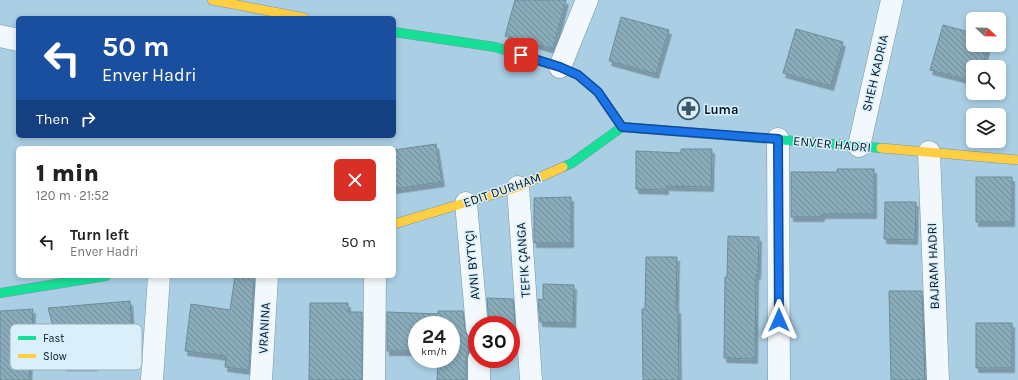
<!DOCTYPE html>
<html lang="en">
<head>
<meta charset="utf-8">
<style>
	:root { --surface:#fff; --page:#f6f6f6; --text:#222; --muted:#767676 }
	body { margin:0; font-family:Karla,sans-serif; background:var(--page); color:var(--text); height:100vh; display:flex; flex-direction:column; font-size:15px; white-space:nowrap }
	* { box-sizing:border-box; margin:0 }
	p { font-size:13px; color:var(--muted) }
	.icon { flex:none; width:22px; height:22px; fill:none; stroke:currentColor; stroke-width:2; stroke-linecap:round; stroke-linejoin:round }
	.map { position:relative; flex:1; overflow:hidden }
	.sheet { position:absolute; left:16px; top:146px; width:380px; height:132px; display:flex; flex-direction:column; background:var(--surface); border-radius:6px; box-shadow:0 2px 6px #0003 }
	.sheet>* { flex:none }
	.guide { position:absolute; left:16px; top:16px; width:380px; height:122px; border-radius:6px; box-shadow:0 2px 6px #0003; background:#1a4fa0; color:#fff; overflow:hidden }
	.needle { width:26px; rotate:112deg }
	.fabs { position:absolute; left:966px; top:12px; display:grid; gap:8px }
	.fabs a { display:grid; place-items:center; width:40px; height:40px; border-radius:6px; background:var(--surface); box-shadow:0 2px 6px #0003; font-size:20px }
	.speed { position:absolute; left:408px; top:316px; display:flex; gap:8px; font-size:20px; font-weight:700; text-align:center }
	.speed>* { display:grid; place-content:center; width:52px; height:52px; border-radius:50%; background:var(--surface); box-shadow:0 2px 6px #0003; line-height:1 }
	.speed small { font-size:10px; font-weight:400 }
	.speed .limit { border:6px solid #d22; background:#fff; color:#111 }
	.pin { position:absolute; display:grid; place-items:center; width:34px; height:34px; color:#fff; margin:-17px; border-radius:8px; box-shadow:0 2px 6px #0006 }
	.me { position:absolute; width:44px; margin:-22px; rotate:0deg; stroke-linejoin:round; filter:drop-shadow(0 0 3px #0008) }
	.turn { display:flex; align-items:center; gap:14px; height:84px; padding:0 20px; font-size:18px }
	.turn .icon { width:52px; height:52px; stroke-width:2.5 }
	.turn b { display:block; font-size:28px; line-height:34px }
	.then { display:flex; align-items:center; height:38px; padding:0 20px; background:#0003; gap:8px; font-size:15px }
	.round { display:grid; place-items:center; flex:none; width:42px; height:42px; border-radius:6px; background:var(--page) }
	.head { display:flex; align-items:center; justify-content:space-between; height:68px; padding:0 20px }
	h1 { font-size:24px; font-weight:800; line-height:30px }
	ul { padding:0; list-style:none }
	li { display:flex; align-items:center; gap:12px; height:56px; padding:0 20px }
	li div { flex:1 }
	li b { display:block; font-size:15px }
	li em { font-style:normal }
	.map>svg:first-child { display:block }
	.building { fill:url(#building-back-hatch); stroke:#6a8e9b; filter:url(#shadow) }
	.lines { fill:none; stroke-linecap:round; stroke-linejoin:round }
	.street-casing { stroke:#7896a6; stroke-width:23 }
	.fast-casing { stroke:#7896a6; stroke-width:10 }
	.slow-casing { stroke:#7896a6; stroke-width:10 }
	.street { stroke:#f2f8fb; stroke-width:22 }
	.fast { stroke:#16e098; stroke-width:9 }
	.slow { stroke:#ffcf43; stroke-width:9 }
	.route-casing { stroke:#114b97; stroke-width:10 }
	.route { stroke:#1a73e8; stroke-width:7 }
	.labels { text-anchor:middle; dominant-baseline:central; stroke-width:3; stroke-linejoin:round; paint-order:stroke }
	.street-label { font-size:13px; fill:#001927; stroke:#dbeffb }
	.poi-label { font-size:13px; font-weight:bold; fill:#001927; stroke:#dbeffb; text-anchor:start }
	.key { fill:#dbeffb; stroke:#99afbb; stroke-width:1 }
	.key-label { font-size:11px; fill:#001927 }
</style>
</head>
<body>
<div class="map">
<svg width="1018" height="380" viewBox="0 0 1018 380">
	<defs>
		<pattern id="building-back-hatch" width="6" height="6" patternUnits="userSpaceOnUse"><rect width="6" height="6" fill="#8aabb9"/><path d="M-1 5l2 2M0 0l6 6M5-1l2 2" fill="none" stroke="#6e8a96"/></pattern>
		<filter id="shadow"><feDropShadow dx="2.5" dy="4.5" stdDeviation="0" flood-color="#0004"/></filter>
	</defs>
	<rect width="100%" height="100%" fill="#aacee4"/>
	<path class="building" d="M 515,0 L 566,0 L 553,49 L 505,36 Z
		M 621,17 L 669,30 L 656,74 L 609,61 Z
		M 943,25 L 973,33 L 973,45 L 988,45 L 982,67 L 973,67 L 973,81 L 930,70 Z
		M 796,29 L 843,42 L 831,86 L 783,73 Z
		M 436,144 L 442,182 L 394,189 L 394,150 Z
		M 681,149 L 712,149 L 711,187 L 666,186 L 666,190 L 636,189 L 636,151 L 681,153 Z
		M 837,169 L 874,169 L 874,214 L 822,214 L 822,217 L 791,217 L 791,172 L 837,172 Z
		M 976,177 L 1012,177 L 1012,222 L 976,222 Z
		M 571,197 L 571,243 L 534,243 L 534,198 Z
		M 885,202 L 916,202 L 915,240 L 884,239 Z
		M 728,236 L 759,237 L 758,275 L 756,275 L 755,359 L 724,358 L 725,277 L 727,277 Z
		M 646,257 L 677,257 L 676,309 L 678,309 L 679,380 L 643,380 L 642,309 L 645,309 Z
		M 235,276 L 254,276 L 249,370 L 225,367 L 226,356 L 185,351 L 191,304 L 230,310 Z
		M 543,284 L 574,285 L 573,323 L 540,322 L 538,299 L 543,300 Z
		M 889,291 L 922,291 L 925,380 L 891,380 Z
		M 487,298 L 513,299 L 515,325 L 489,325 Z
		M 130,301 L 133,343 L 94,350 L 95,366 L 64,366 L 48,308 Z
		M 310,303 L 348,303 L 348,312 L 362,312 L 362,380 L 309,380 Z
		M 33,309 L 29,380 L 0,380 L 0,311 Z
		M 438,311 L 463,311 L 465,329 L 467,335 L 469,337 L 468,352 L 466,359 L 466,380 L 437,380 L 438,359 L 451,359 L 451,325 L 417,325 L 417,351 L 387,351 L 387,312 L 438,314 Z
		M 976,323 L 1012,323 L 1012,368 L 976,368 Z"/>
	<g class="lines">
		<defs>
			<path id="street" d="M 0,36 L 18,40
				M 560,67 L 587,0
				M 778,139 L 779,380
				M 859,146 L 892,0
				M 929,152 L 938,380
				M 518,187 L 531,380
				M 466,203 L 477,328
				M 479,359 L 479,380
				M 152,380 L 159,276
				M 261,380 L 267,276
				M 374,380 L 375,276"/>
			<path id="fast" d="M 394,32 L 495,47 L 560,67 L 578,75 L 598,92 L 622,127
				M 622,127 L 881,148
				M 563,167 L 572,163 L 622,127
				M 0,293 L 106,276"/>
			<path id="slow" d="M 212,0 L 305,18
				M 881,148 L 1018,160
				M 394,224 L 518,187 L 563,167"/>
		</defs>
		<use href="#street" class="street-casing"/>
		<use href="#fast" class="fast-casing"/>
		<use href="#slow" class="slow-casing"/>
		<use href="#street" class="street"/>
		<use href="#fast" class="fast"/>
		<use href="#slow" class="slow"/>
	</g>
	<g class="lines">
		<defs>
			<path id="route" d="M 521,55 L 560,67 L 578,75 L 598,92 L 622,127 L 778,139 L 779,320"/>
		</defs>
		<use href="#route" class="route-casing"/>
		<use href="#route" class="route"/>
	</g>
	<defs>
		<symbol id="pharmacy-ring" viewBox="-11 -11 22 22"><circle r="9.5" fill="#dbeffb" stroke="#3b5869" stroke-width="1.5"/><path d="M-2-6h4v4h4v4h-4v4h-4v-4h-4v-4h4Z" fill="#3b5869"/></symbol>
	</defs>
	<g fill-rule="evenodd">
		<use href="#pharmacy-ring" x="676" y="96" width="25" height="25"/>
	</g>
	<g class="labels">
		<g class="street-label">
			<text transform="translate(875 73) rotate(-77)">SHEH KADRIA</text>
			<text transform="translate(832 144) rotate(5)">ENVER HADRI</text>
			<text transform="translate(502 190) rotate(-19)">EDIT DURHAM</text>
			<text transform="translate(523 260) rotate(-94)">TEFIK ÇANGA</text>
			<text transform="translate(472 265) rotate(-95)">AVNI BYTYÇI</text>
			<text transform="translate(933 266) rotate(-92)">BAJRAM HADRI</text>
			<text transform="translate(264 328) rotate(-87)">VRANINA</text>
		</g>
		<g class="poi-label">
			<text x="704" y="109">Luma</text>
		</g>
	</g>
	<rect x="10" y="324" width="132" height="46" rx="6" class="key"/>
	<rect x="18" y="336" width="18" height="4" fill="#16e098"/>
	<rect x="18" y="354" width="18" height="4" fill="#ffcf43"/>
	<g class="key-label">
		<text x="43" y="342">Fast</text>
		<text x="43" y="360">Slow</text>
	</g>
</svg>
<div class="fabs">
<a><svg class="needle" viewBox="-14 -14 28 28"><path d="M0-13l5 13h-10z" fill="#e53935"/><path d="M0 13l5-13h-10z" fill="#767676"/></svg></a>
<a><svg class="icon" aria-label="search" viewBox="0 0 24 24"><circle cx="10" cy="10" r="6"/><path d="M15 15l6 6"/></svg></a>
<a><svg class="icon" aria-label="layers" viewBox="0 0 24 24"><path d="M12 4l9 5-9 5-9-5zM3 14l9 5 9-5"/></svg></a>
</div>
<div class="speed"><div>24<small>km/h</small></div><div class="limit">30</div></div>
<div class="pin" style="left:521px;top:55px;background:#d93025"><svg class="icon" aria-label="arrive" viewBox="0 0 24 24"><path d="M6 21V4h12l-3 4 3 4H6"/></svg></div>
<svg class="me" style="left:779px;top:320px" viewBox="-20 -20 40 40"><path d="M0-17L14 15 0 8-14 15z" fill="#1a73e8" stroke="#fff" stroke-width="4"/></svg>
<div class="guide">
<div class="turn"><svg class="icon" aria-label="left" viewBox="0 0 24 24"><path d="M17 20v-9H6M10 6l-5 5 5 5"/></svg><div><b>50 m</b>Enver Hadri</div></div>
<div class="then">Then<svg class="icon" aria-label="right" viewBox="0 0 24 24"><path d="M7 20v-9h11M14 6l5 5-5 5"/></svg></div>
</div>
<section class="sheet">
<div class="head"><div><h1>1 min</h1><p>120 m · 21:52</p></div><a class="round" style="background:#d93025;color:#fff"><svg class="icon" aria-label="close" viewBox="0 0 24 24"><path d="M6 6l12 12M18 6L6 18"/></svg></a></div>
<ul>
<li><svg class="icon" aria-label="left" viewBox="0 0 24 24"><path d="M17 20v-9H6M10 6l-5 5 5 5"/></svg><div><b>Turn left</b><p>Enver Hadri</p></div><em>50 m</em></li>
</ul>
</section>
</div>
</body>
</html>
